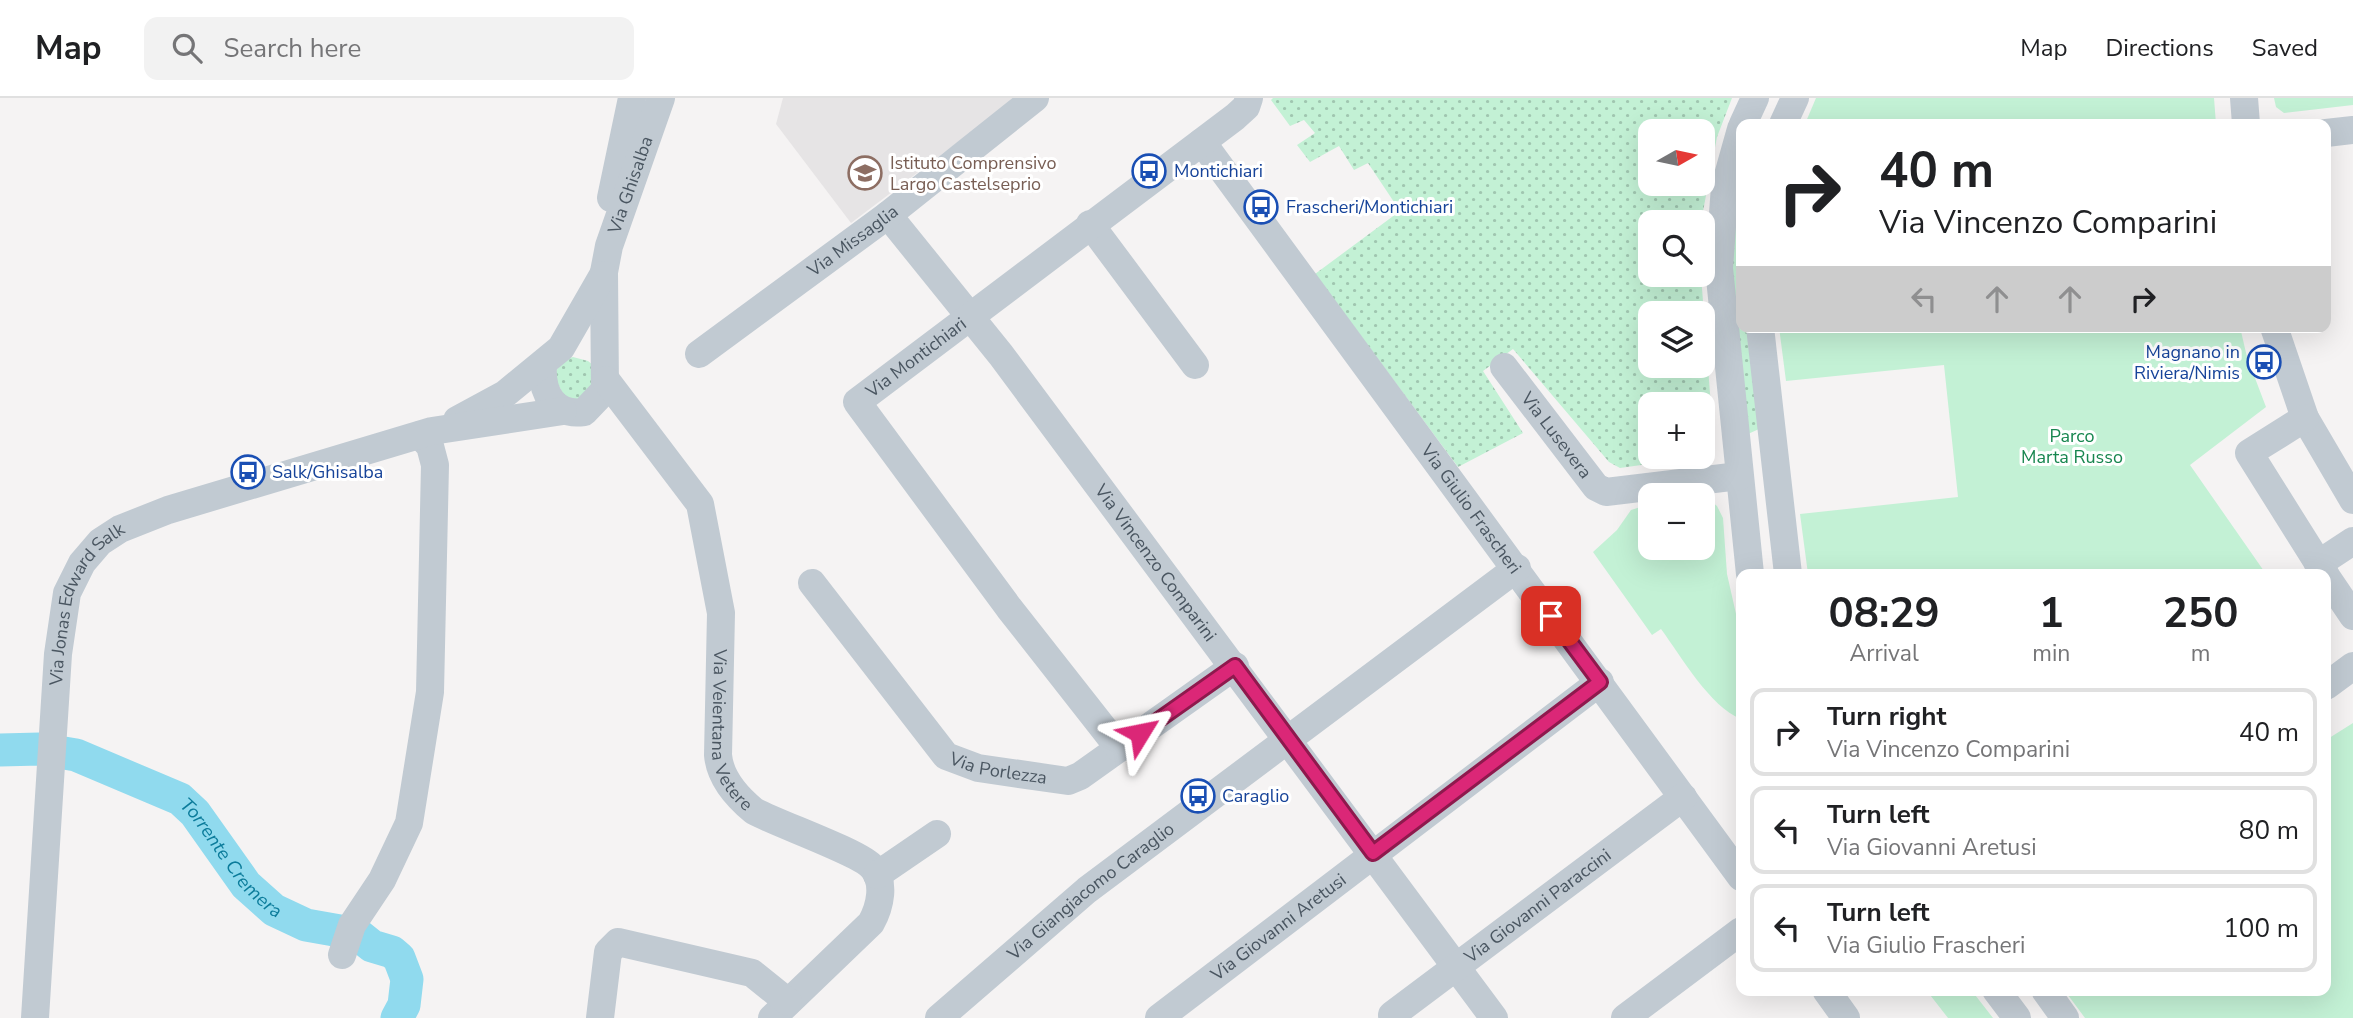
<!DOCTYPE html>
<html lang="en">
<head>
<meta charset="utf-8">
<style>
	:root { --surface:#fff; --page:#f2f2f2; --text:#202124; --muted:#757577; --line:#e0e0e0 }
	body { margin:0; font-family:"Nunito Sans",sans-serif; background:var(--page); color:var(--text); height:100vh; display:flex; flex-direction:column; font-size:26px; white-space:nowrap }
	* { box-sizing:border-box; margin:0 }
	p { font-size:23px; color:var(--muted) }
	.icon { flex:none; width:38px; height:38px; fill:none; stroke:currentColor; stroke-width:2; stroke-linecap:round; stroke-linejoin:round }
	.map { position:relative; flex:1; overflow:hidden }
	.details { position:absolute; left:1736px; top:471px; width:595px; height:427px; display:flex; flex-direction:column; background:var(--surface); border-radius:14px; box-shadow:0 7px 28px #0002 }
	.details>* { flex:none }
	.top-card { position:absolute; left:1736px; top:21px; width:595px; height:214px; border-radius:14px; box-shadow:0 7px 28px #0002; background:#fff; color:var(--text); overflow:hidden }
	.needle { width:46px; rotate:81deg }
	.buttons { position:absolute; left:1638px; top:21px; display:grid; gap:14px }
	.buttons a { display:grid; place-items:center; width:77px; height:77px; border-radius:14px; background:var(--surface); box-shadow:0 7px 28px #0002; font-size:35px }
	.pin { position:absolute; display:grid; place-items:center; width:60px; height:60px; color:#fff; margin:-30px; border-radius:14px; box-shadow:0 4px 10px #0006 }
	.me { position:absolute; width:77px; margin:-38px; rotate:55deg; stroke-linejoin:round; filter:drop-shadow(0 0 5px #0008) }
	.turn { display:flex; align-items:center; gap:24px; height:147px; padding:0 28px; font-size:32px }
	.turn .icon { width:91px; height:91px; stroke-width:2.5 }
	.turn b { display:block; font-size:49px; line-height:60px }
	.lanes { display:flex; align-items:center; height:66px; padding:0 28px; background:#0003; justify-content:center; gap:35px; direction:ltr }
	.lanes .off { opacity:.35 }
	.eta { display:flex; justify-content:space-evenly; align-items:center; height:119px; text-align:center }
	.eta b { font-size:42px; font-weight:700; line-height:49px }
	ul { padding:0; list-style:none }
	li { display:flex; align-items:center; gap:21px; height:88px; margin:0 14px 10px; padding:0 14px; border:4px solid var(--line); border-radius:14px }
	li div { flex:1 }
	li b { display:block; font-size:26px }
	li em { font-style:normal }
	header { display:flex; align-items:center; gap:42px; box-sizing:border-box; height:98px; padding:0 35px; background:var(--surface); border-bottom:2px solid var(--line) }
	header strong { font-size:33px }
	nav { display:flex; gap:38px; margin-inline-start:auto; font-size:24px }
	.search { width:490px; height:63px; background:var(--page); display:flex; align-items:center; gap:18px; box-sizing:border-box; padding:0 24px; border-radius:14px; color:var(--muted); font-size:26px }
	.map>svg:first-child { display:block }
	.education { fill:#e6e4e5 }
	.grass { fill:url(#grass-dots); fill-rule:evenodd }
	.park { fill:#c3f1d5 }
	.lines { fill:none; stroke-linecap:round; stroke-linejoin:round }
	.river { stroke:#90daee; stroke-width:33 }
	.minor { stroke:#c1cad2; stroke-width:28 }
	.route-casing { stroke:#8e194d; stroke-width:18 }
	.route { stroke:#db2777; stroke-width:12 }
	.labels { text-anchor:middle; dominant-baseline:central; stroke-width:6; stroke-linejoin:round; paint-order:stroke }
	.education-label { font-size:18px; fill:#785e54; stroke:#fff; text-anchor:start }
	.transit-label { font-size:18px; fill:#164399; stroke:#fff; text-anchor:start }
	.street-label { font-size:18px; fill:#4a5661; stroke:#fff }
	.park-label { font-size:18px; fill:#17864f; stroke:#fff }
	.water-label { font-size:19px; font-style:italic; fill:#0c7c9b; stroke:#fff }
</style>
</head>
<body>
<header>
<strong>Map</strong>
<div class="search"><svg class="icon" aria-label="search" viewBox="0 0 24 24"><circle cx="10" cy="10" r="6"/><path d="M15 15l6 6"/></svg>Search here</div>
<nav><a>Map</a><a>Directions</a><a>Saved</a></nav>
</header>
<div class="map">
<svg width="2353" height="920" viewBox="0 0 2353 920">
	<defs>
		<pattern id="grass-dots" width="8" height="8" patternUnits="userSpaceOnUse" patternTransform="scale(1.75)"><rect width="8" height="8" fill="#c3f1d5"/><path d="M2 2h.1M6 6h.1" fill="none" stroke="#a0c6b0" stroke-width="1.8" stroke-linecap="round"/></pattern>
	</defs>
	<rect width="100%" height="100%" fill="#f5f3f3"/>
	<path class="education" d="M 783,0 L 1016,0 L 851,125 L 776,26 Z"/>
	<path class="grass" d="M 1273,0 L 1732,0 L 1717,39 L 1701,124 L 1650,124 L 1650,177 L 1701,177 L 1714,348 L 1703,356 L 1703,306 L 1650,306 L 1650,359 L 1698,359 L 1620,370 L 1609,364 L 1513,251 L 1483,273 L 1523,335 L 1458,369 L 1315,176 L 1400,113 L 1368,65 L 1354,72 L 1339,48 L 1310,64 L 1297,47 L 1315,35 L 1304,22 L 1290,28 L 1271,2 ZM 1650,33 L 1703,33 L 1703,86 L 1650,86 ZM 1650,215 L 1703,215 L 1703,268 L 1650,268 Z
		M 1741,66 L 1741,229 L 1750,229 L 1759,331 L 1748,336 L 1729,167 Z
		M 573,259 L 588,263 L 594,268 L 594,297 L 567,304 L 553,276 L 566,261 Z"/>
	<path class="park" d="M 1816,0 L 2214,0 L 2216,26 L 1805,26 Z
		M 2274,0 L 2353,0 L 2353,7 L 2284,15 L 2276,9 Z
		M 1779,229 L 2240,229 L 2247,259 L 2266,309 L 2190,367 L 2266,476 L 1808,476 L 1800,416 L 1958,399 L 1944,267 L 1786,283 Z
		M 1707,400 L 1717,408 L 1723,420 L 1727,476 L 1741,538 L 1741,621 C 1710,609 1681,558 1661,531 L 1652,537 L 1593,454 L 1617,432 L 1631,412 L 1650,406 L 1650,450 L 1703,450 L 1703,401 Z
		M 2353,625 L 2353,920 L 2085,920 L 2065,893 L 2326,892 L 2326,642 Z
		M 1927,893 L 1972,893 L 1993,920 L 1948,920 Z"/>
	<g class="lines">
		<path class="river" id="s1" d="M 0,652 L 40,651 L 76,657 L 180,701 L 195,715 L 246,787 L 274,812 L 306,827 L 357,836 L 372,848 L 392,854 L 399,860 L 407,881 L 404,907 L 397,920"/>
		<g class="minor">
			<path d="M 2244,0 L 2246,26"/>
			<path d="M 1743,26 L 1755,0"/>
			<path d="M 1783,26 L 1795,0"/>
			<path d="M 1741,31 L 1725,88 L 1719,170 L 1750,476"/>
			<path d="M 2326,35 L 2353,32"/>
			<path id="s2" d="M 1202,44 L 1741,779"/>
			<path d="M 611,100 L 632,0"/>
			<path id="s3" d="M 888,117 L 1001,257 L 1494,920"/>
			<path d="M 1090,126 L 1195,267"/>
			<path d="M 1760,229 L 1788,476"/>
			<path d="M 2274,229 L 2305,320 L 2353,402"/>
			<path id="s4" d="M 699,256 L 888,117 L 1035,0"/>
			<path id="s5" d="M 543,267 C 541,295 554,318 584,314 L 605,292 L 604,174 L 609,148 L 661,0"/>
			<path id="s6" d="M 1504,269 L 1596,389 L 1606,394 L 1739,378"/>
			<path id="s7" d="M 606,282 L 700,406 L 721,515 L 718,657 C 720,680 737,699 754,713 C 778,726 861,755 872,769 C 886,784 880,809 871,825 L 772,920"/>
			<path d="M 2305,320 L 2249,355 L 2325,476"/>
			<path d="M 457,322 L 505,296 L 561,250 L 603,177"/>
			<path d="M 2318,466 L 2353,443"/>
			<path d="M 2326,478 L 2353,518"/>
			<path id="s8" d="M 812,485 L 946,658 L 978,670 L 1068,683 L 1080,678 L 1235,568"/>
			<path d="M 2326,588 L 2353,568"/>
			<path id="s9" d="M 1119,650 L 1009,510 L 857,304 L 1235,19 L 1246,9 L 1249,0"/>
			<path d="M 877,777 L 937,736"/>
			<path d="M 342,857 L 352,827 L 382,782 L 409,725 L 430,594 L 435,367 L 430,348 L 420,337"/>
			<path d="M 1826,892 L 1846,920"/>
			<path d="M 1996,892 L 2017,920"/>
			<path d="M 2045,892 L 2065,920"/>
			<path id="s10" d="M 1392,917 L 1683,699"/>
			<path id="s11" d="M 35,920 L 58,556 L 67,495 L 82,465 L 100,444 L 120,431 L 168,412 L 432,333 L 563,313"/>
			<path d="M 600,920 L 608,854 L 618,844 L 752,875 L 788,904"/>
			<path id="s12" d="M 939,920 L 1087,792 L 1517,470"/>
			<path id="s13" d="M 1159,920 L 1600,584"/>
			<path d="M 1625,920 L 1741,833"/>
		</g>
	</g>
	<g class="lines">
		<defs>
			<path id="route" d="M 1140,635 L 1235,568 L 1373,755 L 1600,584 L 1551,518"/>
		</defs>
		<use href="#route" class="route-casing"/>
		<use href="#route" class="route"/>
	</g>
	<defs>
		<symbol id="bus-ring" viewBox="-11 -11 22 22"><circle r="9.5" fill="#fff" stroke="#1a4fb4" stroke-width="1.5"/><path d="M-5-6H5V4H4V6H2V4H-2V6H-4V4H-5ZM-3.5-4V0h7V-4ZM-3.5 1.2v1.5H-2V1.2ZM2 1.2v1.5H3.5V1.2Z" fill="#1a4fb4"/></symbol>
		<symbol id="school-ring" viewBox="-11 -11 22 22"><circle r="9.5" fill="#fff" stroke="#8d6e63" stroke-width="1.5"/><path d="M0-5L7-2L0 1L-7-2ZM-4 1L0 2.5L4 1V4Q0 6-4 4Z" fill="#8d6e63"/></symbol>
	</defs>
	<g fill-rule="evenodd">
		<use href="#bus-ring" x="1130" y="54" width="38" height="38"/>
		<use href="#school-ring" x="846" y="56" width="38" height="38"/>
		<use href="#bus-ring" x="1242" y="90" width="38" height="38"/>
		<use href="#bus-ring" x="2245" y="245" width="38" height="38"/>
		<use href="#bus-ring" x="229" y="355" width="38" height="38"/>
		<use href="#bus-ring" x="1179" y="679" width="38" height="38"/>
	</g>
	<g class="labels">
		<g class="education-label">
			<text x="890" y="65">Istituto Comprensivo<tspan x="890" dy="21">Largo Castelseprio</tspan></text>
		</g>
		<g class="transit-label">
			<text x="1174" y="73">Montichiari</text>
			<text x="1286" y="109">Frascheri/Montichiari</text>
			<text x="2240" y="254" text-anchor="end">Magnano in<tspan x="2240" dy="21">Riviera/Nimis</tspan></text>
			<text x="272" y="374">Salk/Ghisalba</text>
			<text x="1222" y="698">Caraglio</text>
		</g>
		<g class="street-label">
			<text stroke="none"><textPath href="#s5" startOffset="313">Via Ghisalba</textPath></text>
			<text stroke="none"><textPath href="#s4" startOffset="191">Via Missaglia</textPath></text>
			<text stroke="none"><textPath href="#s9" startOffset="508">Via Montichiari</textPath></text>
			<text stroke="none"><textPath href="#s6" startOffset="86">Via Lusevera</textPath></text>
			<text stroke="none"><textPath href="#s2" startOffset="455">Via Giulio Frascheri</textPath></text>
			<text stroke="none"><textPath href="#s3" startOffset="439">Via Vincenzo Comparini</textPath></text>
			<text stroke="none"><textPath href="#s11" startOffset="424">Via Jonas Edward Salk</textPath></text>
			<text stroke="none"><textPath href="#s7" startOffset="387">Via Veientana Vetere</textPath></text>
			<text stroke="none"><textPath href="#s8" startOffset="273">Via Porlezza</textPath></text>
			<text stroke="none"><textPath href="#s12" startOffset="198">Via Giangiacomo Caraglio</textPath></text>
			<text stroke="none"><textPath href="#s10" startOffset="182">Via Giovanni Paraccini</textPath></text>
			<text stroke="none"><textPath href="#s13" startOffset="150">Via Giovanni Aretusi</textPath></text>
		</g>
		<g class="park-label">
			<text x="2072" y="338">Parco<tspan x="2072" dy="21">Marta Russo</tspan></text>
		</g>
		<g class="water-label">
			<text stroke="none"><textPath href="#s1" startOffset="268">Torrente Cremera</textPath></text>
		</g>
	</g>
</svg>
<div class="buttons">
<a><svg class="needle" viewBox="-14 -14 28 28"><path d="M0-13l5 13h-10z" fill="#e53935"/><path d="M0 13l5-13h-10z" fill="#757577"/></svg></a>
<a><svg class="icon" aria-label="search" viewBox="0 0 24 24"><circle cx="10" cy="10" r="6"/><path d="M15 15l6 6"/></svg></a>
<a><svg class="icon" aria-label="layers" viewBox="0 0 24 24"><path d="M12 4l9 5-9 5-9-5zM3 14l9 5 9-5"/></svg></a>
<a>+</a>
<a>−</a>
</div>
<div class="pin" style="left:1551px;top:518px;background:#d93025"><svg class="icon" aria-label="arrive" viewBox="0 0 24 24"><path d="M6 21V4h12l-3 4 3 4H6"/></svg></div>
<svg class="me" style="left:1140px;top:635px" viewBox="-20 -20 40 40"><path d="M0-17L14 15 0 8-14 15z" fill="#db2777" stroke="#fff" stroke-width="4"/></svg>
<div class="top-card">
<div class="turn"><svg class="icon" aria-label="right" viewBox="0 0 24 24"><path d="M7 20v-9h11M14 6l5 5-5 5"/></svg><div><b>40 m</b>Via Vincenzo Comparini</div></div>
<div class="lanes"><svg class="icon off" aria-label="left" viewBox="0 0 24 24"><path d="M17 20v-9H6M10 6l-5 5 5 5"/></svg><svg class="icon off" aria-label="ahead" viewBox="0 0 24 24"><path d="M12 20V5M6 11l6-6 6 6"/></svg><svg class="icon off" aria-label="ahead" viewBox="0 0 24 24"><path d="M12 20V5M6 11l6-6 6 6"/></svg><svg class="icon" aria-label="right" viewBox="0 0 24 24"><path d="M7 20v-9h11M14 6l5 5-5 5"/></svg></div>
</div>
<section class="details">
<div class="eta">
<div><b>08:29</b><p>Arrival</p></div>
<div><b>1</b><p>min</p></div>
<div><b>250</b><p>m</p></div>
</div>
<ul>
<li><svg class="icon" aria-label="right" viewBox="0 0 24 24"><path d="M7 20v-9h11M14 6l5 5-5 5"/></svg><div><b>Turn right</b><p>Via Vincenzo Comparini</p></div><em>40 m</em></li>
<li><svg class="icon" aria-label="left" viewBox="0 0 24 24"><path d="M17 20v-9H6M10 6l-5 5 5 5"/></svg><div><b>Turn left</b><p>Via Giovanni Aretusi</p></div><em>80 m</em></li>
<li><svg class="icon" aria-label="left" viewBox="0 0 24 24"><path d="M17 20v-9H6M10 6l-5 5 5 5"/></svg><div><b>Turn left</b><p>Via Giulio Frascheri</p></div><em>100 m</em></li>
</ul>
</section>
</div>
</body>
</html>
